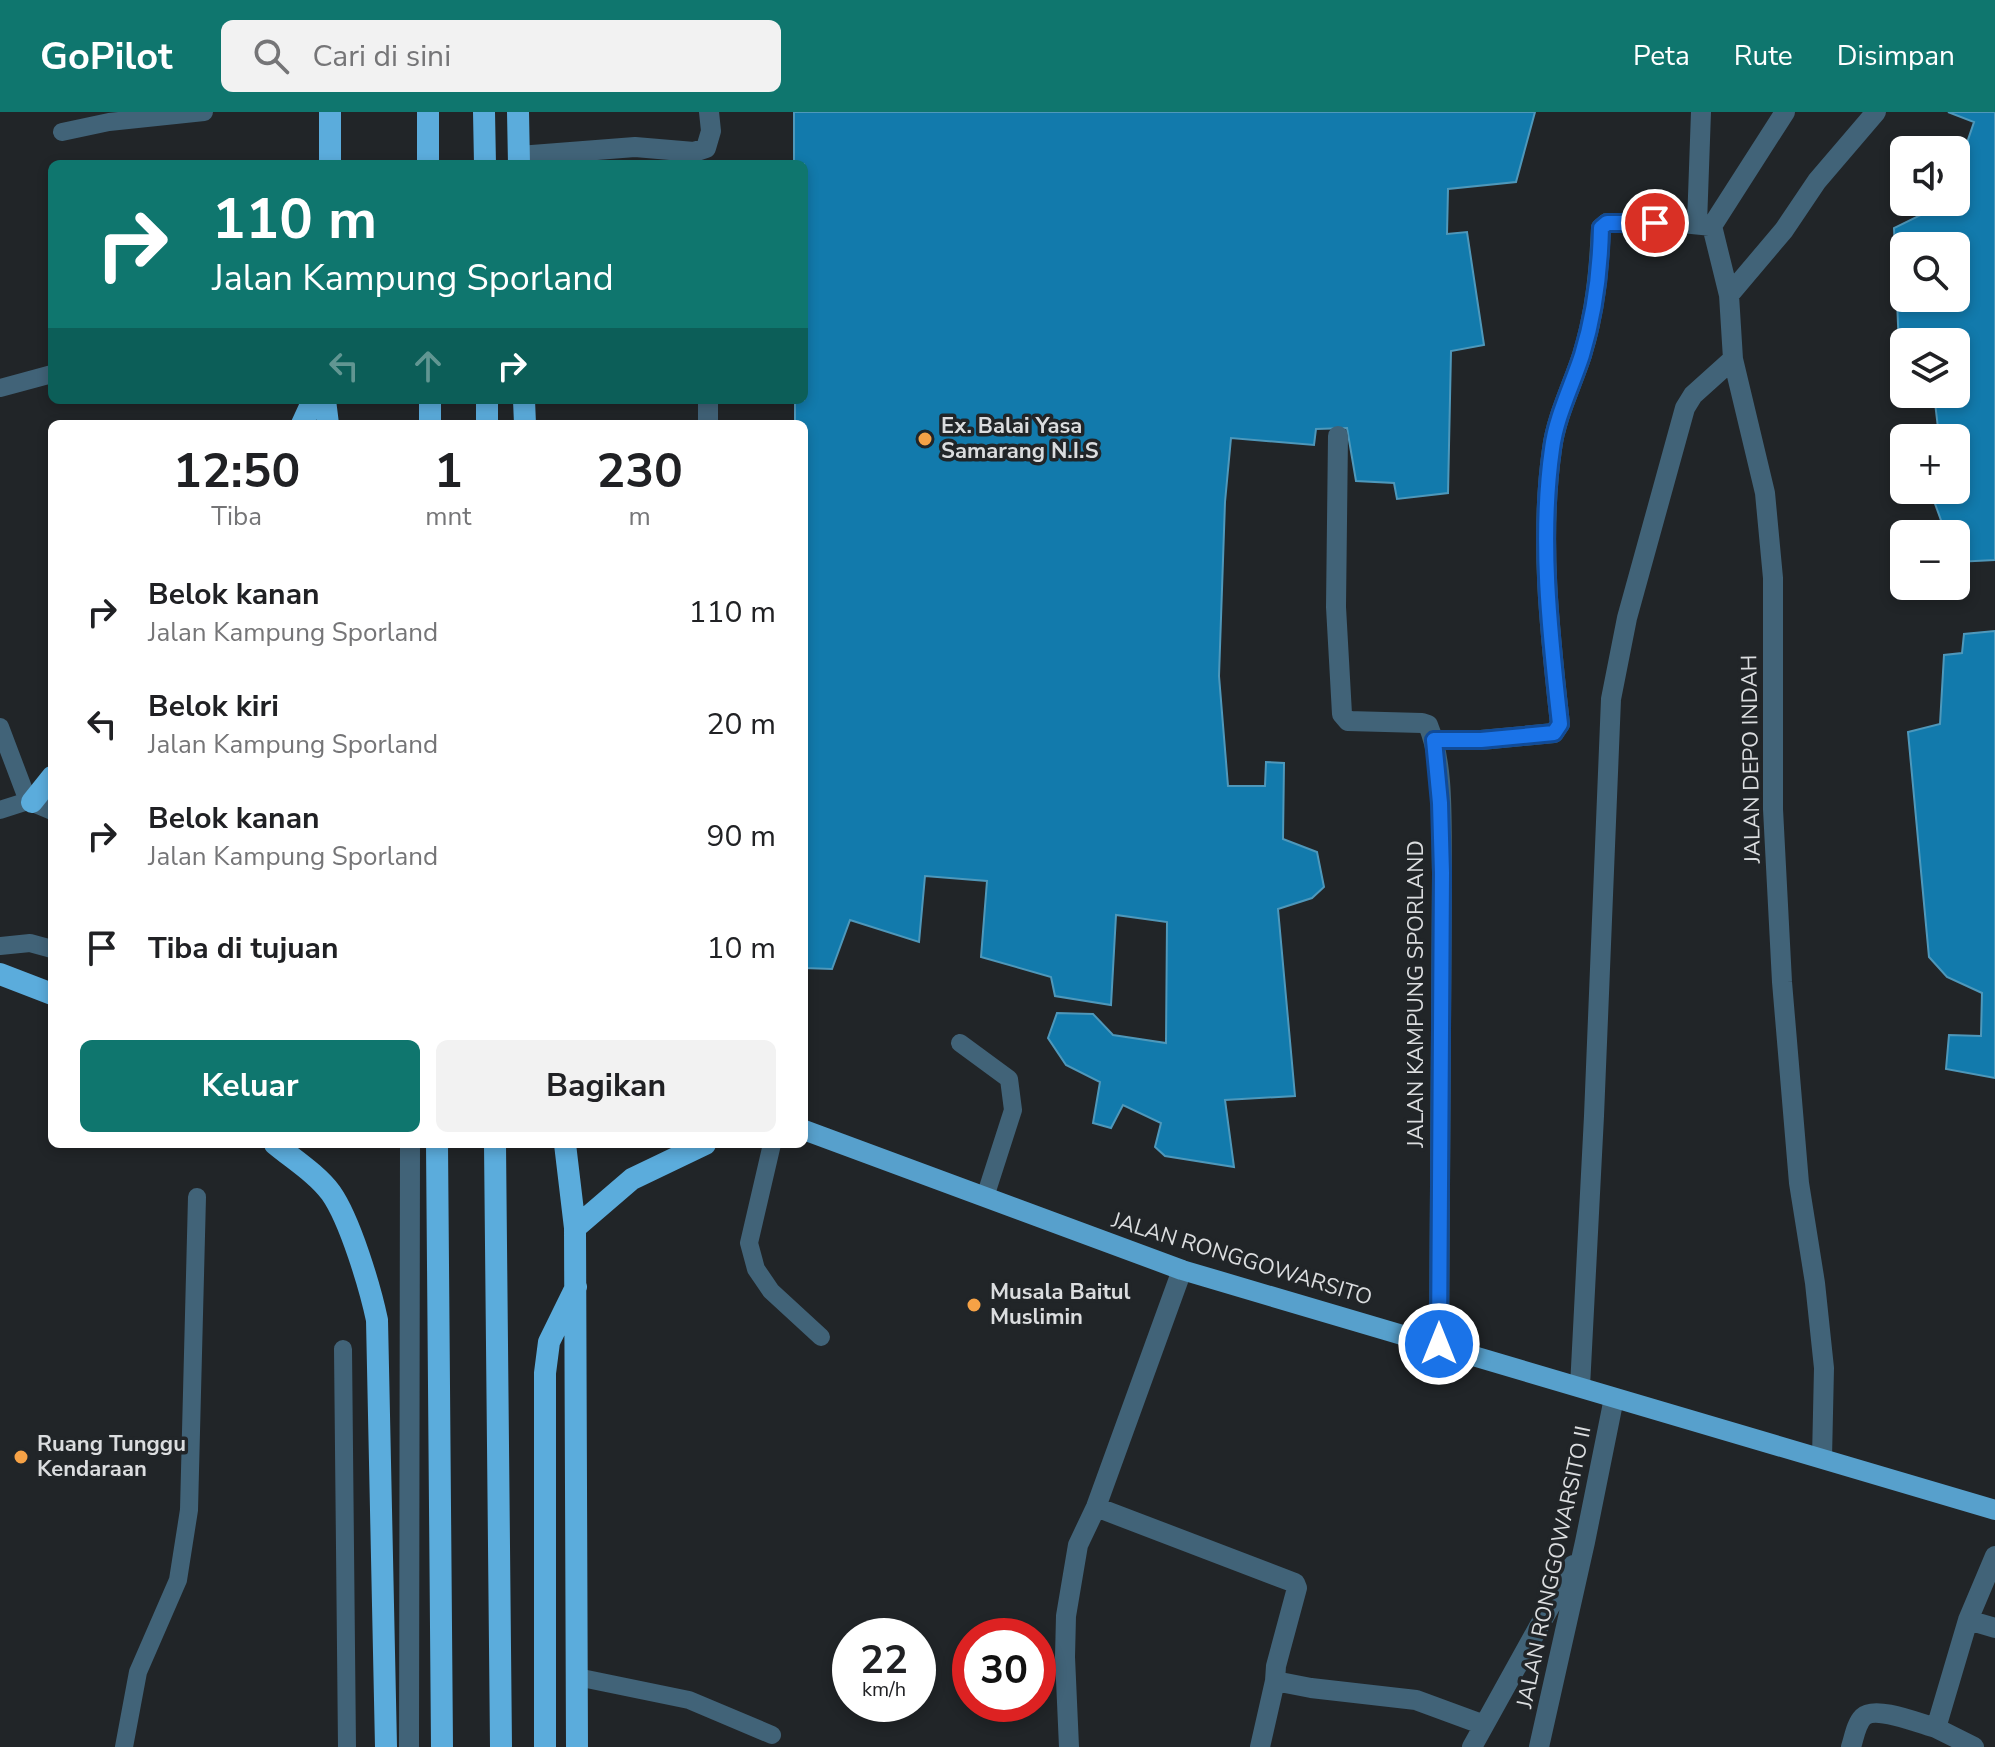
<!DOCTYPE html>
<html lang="id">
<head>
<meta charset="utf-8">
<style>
	:root { --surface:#fff; --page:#f2f2f2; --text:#202124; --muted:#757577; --accent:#0f766e }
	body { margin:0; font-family:"Nunito Sans",sans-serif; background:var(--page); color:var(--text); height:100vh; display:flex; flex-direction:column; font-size:30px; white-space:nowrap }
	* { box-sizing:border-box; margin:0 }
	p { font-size:26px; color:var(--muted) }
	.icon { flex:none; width:44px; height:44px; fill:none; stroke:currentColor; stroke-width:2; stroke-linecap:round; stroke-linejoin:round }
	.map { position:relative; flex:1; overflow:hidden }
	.side { position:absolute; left:48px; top:308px; width:760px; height:728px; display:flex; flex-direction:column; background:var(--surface); border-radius:12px; box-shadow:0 4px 12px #0003 }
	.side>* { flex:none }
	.banner { position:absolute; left:48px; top:48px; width:760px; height:244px; border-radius:12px; box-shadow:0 4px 12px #0003; background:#0f766e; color:#fff; overflow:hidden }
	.controls { position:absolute; left:1890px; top:24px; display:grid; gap:16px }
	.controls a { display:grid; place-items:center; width:80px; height:80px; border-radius:12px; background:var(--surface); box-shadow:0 4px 12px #0003; font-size:40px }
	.speed { position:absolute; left:832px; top:1506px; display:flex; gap:16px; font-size:40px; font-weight:700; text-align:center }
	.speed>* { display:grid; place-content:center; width:104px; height:104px; border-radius:50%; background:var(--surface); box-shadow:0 4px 12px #0003; line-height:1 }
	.speed small { font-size:20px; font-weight:400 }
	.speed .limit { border:12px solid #d22; background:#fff; color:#111 }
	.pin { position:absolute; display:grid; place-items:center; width:68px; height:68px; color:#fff; margin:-34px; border:4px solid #fff; border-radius:50%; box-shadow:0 2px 8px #0007 }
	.me { position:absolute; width:88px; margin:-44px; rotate:0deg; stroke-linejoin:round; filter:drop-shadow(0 0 6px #0008) }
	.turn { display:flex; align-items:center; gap:28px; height:168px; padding:0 32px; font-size:36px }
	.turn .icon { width:104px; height:104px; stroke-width:2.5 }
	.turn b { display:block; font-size:56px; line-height:68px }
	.lanes { display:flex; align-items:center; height:76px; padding:0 32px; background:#0003; justify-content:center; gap:40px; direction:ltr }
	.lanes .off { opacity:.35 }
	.eta { display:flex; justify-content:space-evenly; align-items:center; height:136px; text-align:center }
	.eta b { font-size:48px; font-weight:700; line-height:56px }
	.action { display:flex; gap:16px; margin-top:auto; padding:16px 32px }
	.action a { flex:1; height:92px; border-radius:12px; background:var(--accent); color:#fff; font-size:32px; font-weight:700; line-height:92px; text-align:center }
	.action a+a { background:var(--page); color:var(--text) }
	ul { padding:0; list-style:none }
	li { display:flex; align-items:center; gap:24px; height:112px; padding:0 32px }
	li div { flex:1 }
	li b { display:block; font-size:30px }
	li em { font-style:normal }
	header { display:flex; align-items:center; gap:48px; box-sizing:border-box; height:112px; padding:0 40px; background:var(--accent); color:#fff }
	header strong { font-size:38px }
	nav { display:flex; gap:44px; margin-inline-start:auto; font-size:28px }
	.search { width:560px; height:72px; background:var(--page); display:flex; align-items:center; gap:20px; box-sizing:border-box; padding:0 28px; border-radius:12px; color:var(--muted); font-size:30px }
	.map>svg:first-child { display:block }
	.water { fill:#127aac; stroke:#4e98bb; stroke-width:2; fill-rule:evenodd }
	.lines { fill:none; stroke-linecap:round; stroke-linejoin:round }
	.service { stroke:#416378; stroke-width:18 }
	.minor { stroke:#416378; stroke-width:20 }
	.tertiary { stroke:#416378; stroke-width:20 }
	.primary { stroke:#57a0cc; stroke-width:20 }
	.trunk { stroke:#5bacdc; stroke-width:22 }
	.route-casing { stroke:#114b97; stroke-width:20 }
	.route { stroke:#1a73e8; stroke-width:14 }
	.poi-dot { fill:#f6a246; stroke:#212528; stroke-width:3 }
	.labels { text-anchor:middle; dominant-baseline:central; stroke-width:7; stroke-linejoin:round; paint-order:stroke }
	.poi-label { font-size:22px; font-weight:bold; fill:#dbdddf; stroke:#212528; text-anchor:start }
	.street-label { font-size:22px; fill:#dbdddf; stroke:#212528 }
</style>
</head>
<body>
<header>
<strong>GoPilot</strong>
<div class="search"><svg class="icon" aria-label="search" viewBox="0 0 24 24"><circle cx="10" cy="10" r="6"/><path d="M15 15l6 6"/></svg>Cari di sini</div>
<nav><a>Peta</a><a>Rute</a><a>Disimpan</a></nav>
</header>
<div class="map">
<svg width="1995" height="1635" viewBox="0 0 1995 1635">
	<rect width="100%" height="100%" fill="#212528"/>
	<path class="water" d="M 794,0 L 1535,0 L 1516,70 L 1448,77 L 1447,122 L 1467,120 L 1484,233 L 1451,239 L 1448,381 L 1397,387 L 1394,371 L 1356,369 L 1347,316 L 1316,317 L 1314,333 L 1231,326 L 1225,390 L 1219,564 L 1228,674 L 1265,674 L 1266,650 L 1284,651 L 1283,727 L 1317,740 L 1324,775 L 1312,786 L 1278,797 L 1295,984 L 1225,988 L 1234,1055 L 1165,1044 L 1155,1035 L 1161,1011 L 1123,993 L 1111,1016 L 1093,1011 L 1100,970 L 1066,953 L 1048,926 L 1057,901 L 1093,902 L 1113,923 L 1166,931 L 1167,810 L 1116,803 L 1111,893 L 1055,884 L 1051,865 L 981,845 L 987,769 L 925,764 L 919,830 L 850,808 L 832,857 L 804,856 L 804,312 L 795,312 L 795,288 L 804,288 L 804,52 L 794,52 Z
		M 1948,0 L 1995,0 L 1995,448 L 1956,450 L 1956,422 L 1946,422 L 1930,378 L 1956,378 L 1956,326 L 1911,326 L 1910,322 L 1938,316 L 1934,282 L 1956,282 L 1956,230 L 1904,230 L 1904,260 L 1900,260 L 1894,116 L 1947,90 L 1956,90 L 1956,63 L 1974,10 ZM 1904,134 L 1956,134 L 1956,186 L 1904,186 Z
		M 1995,519 L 1995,966 L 1946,957 L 1949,923 L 1981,924 L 1982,881 L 1947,865 L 1929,845 L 1908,620 L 1940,612 L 1944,543 L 1962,541 L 1964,522 Z"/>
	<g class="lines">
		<path class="service" d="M 62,20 L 109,10 L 204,0
			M 0,276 L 52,262
			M 0,615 L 28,689
			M 0,698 L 28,689 L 52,699
			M 0,834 L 30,831 L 52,837
			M 960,931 L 1009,967 L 1013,998 L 985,1085
			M 772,1032 L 749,1131 L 756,1157 L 771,1179 L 821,1225
			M 343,1237 L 347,1635
			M 577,1565 L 689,1588 L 772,1623
			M 124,1635 L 138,1560 L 178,1468 L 189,1398 L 197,1085"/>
		<path class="minor" d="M 519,44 L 635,35 L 694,40 L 706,36 L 711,19 L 709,0
			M 1697,112 L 1701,0
			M 1712,114 L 1785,0
			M 1729,183 L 1784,118 L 1817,69 L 1876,0
			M 708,288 L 708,312
			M 1338,324 L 1336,495 L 1342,602 L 1348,609 L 1422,611 L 1428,613 C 1445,654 1441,715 1442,761 L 1439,1232
			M 1434,628 L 1481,628 L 1554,621 L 1560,612 C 1550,523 1539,427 1552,337 C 1556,305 1572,274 1582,243 C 1595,201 1599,160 1601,116 L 1607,111 L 1682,111 L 1712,114 L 1729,183 L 1733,247 L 1765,381 L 1773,466 L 1773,697 L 1782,870 L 1799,1071 L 1815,1171 L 1824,1256 L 1822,1346
			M 1580,1275 L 1594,1004 L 1611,587 L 1627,506 L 1685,296 L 1693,283 L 1733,247
			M 1096,1395 L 1295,1471 L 1297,1476 L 1276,1554 L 1275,1569
			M 1968,1508 L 1995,1516
			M 1936,1616 L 1974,1635
			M 1069,1635 L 1065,1545 L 1066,1504 L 1078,1433 L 1096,1395 L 1182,1158
			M 1260,1635 L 1275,1569 L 1311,1576 L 1416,1588 L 1484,1613
			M 1472,1635 L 1573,1453
			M 1539,1635 L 1585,1430 L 1614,1286
			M 1851,1635 C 1854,1626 1856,1612 1863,1605 C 1875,1593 1921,1612 1936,1616 L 1968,1508 L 1995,1444"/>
		<path class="tertiary" d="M 409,1635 L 410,1032"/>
		<path class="primary" d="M 804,1018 L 1182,1158 L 1995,1398"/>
		<path class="trunk" d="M 428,0 L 428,52
			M 484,0 L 485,52
			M 518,0 L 519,52
			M 330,52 L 330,0
			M 325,288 L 328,312
			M 430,288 L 430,312
			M 487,288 L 487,312
			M 524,288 L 525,312
			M 302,312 L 313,288
			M 32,690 L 52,665
			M 0,862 L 52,882
			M 275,1032 C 293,1047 317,1062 331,1081 C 350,1108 370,1175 377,1208 L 386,1635
			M 437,1032 L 442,1635
			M 495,1032 L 501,1635
			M 565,1032 L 575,1116 L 577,1635
			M 575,1116 L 632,1067 L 705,1032
			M 545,1635 L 545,1261 L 549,1230 L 576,1175"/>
	</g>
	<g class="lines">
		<defs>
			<path id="route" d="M 1439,1232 L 1442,761 L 1440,691 L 1434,628 L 1481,628 L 1554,621 L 1560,612 C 1550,522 1539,427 1552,337 C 1556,305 1572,274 1582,243 C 1595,201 1600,160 1601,116 L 1607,111 L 1655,111"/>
		</defs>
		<use href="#route" class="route-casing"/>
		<use href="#route" class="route"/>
	</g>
	<g class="poi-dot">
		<circle cx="925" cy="327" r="8"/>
		<circle cx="974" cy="1193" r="8"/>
		<circle cx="21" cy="1345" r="8"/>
	</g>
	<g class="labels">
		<g class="poi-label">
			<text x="941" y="314">Ex. Balai Yasa<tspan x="941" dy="25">Samarang N.I.S</tspan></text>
			<text x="990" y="1180">Musala Baitul<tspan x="990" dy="25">Muslimin</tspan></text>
			<text x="37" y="1332">Ruang Tunggu<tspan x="37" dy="25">Kendaraan</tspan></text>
		</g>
		<g class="street-label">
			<text transform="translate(1751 647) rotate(-91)">JALAN DEPO INDAH</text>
			<text transform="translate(1416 882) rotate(-90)">JALAN KAMPUNG SPORLAND</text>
			<text transform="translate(1242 1147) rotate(17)">JALAN RONGGOWARSITO</text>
			<text transform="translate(1554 1455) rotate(-78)">JALAN RONGGOWARSITO II</text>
		</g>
	</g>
</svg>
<div class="controls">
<a><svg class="icon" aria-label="sound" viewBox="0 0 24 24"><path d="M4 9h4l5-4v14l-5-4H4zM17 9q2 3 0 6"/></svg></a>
<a><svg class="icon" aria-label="search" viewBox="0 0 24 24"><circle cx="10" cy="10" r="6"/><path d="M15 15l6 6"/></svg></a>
<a><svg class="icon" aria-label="layers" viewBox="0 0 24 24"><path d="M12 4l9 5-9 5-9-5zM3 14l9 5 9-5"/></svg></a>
<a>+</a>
<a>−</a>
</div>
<div class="speed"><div>22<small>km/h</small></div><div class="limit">30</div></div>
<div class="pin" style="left:1655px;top:111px;background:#d93025"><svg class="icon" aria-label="arrive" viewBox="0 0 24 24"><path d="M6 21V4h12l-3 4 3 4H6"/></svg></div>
<svg class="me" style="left:1439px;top:1232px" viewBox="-20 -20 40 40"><circle r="17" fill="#1a73e8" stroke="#fff" stroke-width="3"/><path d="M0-11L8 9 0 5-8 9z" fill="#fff"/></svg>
<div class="banner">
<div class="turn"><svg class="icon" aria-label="right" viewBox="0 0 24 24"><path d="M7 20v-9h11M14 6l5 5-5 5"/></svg><div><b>110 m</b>Jalan Kampung Sporland</div></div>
<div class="lanes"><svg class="icon off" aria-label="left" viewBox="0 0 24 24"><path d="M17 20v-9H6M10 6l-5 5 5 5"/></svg><svg class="icon off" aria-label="ahead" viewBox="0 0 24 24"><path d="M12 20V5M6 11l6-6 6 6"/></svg><svg class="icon" aria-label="right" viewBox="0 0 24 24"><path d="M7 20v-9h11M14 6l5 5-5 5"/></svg></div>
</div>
<section class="side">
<div class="eta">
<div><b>12:50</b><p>Tiba</p></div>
<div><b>1</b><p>mnt</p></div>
<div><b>230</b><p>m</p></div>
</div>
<ul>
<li><svg class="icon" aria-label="right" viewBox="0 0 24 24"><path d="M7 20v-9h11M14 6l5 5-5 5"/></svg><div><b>Belok kanan</b><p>Jalan Kampung Sporland</p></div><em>110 m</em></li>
<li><svg class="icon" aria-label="left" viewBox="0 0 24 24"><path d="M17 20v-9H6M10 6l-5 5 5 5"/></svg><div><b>Belok kiri</b><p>Jalan Kampung Sporland</p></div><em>20 m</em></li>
<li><svg class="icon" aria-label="right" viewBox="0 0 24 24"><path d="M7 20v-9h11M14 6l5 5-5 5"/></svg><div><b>Belok kanan</b><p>Jalan Kampung Sporland</p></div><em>90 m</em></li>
<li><svg class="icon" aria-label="arrive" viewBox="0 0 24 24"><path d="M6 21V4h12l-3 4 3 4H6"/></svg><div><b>Tiba di tujuan</b></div><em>10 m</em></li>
</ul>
<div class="action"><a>Keluar</a><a>Bagikan</a></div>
</section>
</div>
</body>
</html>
